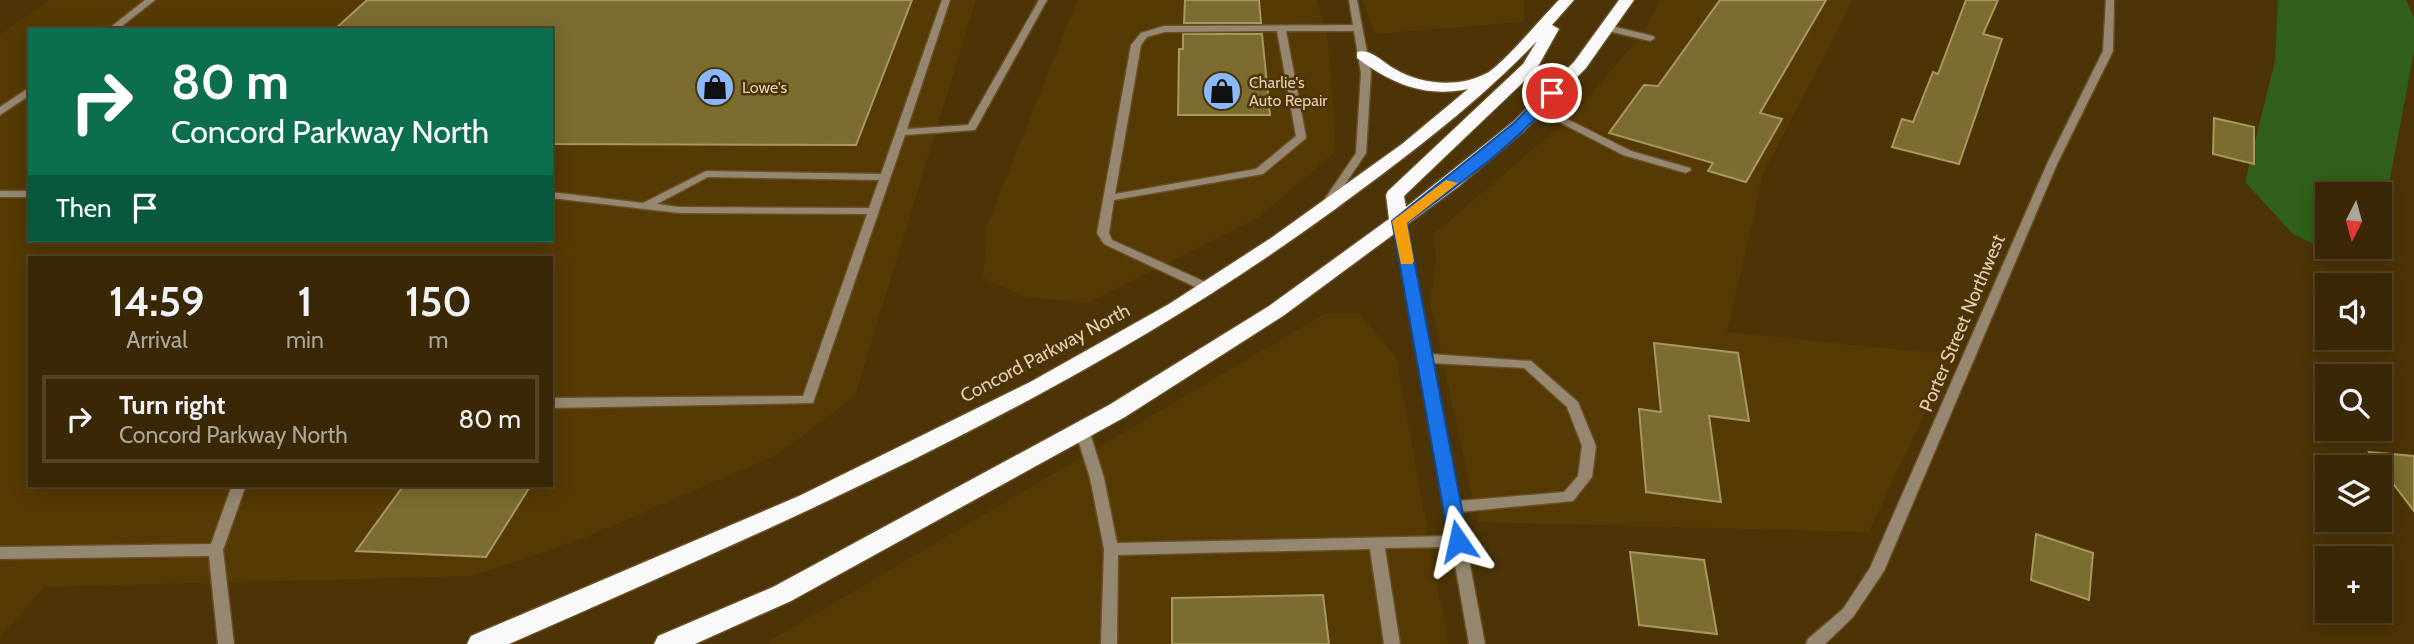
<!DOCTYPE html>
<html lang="en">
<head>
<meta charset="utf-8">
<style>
	:root { --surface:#392705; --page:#402f0f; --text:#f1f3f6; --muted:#aba59a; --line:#534427 }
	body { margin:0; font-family:Cabin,sans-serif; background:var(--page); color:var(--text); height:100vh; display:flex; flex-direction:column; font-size:26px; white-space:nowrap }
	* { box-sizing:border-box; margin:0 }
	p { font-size:23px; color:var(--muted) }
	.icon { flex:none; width:38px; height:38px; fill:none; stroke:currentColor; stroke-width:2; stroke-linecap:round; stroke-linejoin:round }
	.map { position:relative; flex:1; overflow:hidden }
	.panel { position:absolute; left:28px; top:256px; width:525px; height:231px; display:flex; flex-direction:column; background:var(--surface); border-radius:0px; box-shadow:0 4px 18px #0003,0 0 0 2px var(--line) }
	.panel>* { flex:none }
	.hud { position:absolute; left:28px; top:28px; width:525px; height:214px; border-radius:0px; box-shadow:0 4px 18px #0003,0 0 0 2px var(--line); background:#0b6e4f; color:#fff; overflow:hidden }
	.needle { width:46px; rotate:186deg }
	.buttons { position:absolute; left:2315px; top:182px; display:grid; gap:14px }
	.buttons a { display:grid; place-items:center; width:77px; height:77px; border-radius:0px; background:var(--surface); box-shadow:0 4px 18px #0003,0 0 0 2px var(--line); font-size:35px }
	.pin { position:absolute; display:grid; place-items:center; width:60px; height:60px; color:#fff; margin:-30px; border:4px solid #fff; border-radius:50%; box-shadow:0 2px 7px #0007 }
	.me { position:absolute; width:77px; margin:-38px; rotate:349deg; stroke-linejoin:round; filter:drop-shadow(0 0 5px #0008) }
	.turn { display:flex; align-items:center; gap:24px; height:147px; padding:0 28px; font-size:32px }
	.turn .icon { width:91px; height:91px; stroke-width:2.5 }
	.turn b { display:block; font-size:49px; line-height:60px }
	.then { display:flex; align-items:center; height:66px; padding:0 28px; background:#0003; gap:14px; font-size:26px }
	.eta { display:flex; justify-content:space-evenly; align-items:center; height:119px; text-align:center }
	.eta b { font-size:42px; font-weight:600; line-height:49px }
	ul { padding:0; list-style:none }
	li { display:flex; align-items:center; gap:21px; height:88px; margin:0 14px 10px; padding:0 14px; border:4px solid var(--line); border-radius:0px }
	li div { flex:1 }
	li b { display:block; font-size:26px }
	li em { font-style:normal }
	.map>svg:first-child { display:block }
	.built { fill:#563a04; fill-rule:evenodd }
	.green { fill:#316019 }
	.building { fill:#7b6d2f; stroke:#a7995b; stroke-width:2 }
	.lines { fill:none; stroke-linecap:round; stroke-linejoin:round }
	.minor-casing { stroke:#675026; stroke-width:3 }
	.highway-casing { stroke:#675026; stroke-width:3 }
	.minor { fill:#968770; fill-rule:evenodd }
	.highway { fill:#f9f9f9; fill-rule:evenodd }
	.route { fill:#1a73e8; stroke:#114b97; stroke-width:2 }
	.slow { fill:#f59e0b }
	.labels { text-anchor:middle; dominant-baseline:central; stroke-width:5; stroke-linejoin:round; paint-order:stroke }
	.far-poi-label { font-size:16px; fill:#e1ceb3; stroke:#4c3407; text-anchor:start }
	.street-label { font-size:19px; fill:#e1ceb3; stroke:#4c3407 }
</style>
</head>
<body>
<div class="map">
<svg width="2414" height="644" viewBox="0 0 2414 644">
	<rect width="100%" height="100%" fill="#4c3407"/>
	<path class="built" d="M 49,0 L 976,0 L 855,396 L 779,454 L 589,536 L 473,576 L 45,587 L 0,637 L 0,34 ZM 30,30 L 551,30 L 551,240 L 30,240 ZM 30,257 L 551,257 L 551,485 L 30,485 Z
		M 1077,0 L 1317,0 L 1328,41 L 1336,151 L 1258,218 L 1088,303 L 1026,297 L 983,278 L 987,225 Z
		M 1362,0 L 1524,0 L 1523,22 L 1375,34 Z
		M 1661,0 L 1853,0 L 1763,174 L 1727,332 L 1952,355 L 1869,532 L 1478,522 L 1430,302 L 1436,263 L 1434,234 L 1574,114 L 1644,32 Z
		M 1326,313 L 1360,314 L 1396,357 L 1448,644 L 770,644 L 771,640 Z"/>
	<path class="green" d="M 2278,0 L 2406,0 L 2414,18 L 2414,51 L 2380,232 L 2380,194 L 2328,194 L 2328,247 L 2377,247 L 2375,259 L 2348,261 L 2293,234 L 2245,182 L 2275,61 Z"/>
	<path class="building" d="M 367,0 L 912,0 L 856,145 L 551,144 L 551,30 L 334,30 Z
		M 1185,0 L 1259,0 L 1261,23 L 1184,23 Z
		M 1720,0 L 1826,0 L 1760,113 L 1782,119 L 1746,182 L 1708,171 L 1713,163 L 1609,133 L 1644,85 L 1658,86 Z
		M 1966,0 L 1998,0 L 1983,34 L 2002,39 L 1959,164 L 1892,147 L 1902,119 L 1913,122 L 1933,72 L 1938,74 Z
		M 1183,34 L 1262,34 L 1270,115 L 1178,115 L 1179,49 L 1183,49 Z
		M 2214,118 L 2254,127 L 2254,164 L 2213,154 Z
		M 1654,343 L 1738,353 L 1749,421 L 1709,416 L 1721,502 L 1646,492 L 1639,409 L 1661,412 Z
		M 2369,452 L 2414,456 L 2414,511 Z
		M 404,485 L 531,485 L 486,557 L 356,551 Z
		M 2036,534 L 2093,553 L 2089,600 L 2031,580 Z
		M 1630,552 L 1704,560 L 1717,634 L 1639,625 Z
		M 1323,595 L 1329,644 L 1172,644 L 1172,598 Z"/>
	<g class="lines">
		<defs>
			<path id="minor" d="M 145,0 L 155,0 L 117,30 L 107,30 Z
				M 942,0 L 950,0 L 907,129 L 968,125 L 1039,0 L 1047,0 L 975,130 L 905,135 L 813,403 L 551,408 L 551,398 L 803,396 L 867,214 L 679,213 L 551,198 L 551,192 L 643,203 L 706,171 L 881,174 ZM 708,177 L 879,180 L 869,208 L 679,207 L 657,204 Z
				M 1349,0 L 1357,0 L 1371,73 L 1366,153 L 1329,208 L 1321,208 L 1320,206 L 1356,153 L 1361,73 L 1354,31 L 1286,31 L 1306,137 L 1305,139 L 1263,174 L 1114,200 L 1109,233 L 1112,240 L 1212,285 L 1214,288 L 1212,291 L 1204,291 L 1104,244 L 1097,233 L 1131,45 L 1141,33 L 1164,26 L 1353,25 ZM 1277,31 L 1296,136 L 1256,169 L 1115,194 L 1141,45 L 1147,37 L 1165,32 Z
				M 2106,0 L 2114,0 L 2113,51 L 2057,164 L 1884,571 L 1853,617 L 1825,644 L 1806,644 L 1808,639 L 1843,609 L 1870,568 L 2047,164 L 2103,51 Z
				M 1607,25 L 1653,36 L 1655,38 L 1650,41 L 1604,30 L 1603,28 Z
				M 30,87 L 30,95 L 0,115 L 0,107 Z
				M 1537,104 L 1631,151 L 1690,168 L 1691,170 L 1686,173 L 1623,155 L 1534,109 L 1534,105 Z
				M 0,191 L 30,191 L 30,197 L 0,197 Z
				M 1399,218 L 1405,221 L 1430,354 L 1531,361 L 1578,402 L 1596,446 L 1592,477 L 1573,501 L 1460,512 L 1485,644 L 1469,644 L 1452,547 L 1385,548 L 1400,644 L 1384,644 L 1370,549 L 1118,555 L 1117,644 L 1101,644 L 1104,549 L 1090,478 L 1075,430 L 1077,427 L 1087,427 L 1089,430 L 1104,478 L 1117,543 L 1450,536 L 1393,221 ZM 1431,363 L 1524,368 L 1567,407 L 1582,446 L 1578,476 L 1564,492 L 1458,501 Z
				M 232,485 L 246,485 L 223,550 L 234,644 L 218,644 L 209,556 L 0,559 L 0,547 L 211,544 Z"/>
			<path id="highway" d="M 1559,0 L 1574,0 L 1552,25 L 1559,29 L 1536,70 L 1404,196 L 1406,207 L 1513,122 L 1574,62 L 1619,0 L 1634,0 L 1586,68 L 1525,130 L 1459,186 L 1283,316 L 1125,417 L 791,601 L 695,644 L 654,644 L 658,636 L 773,587 L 1109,405 L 1269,306 L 1389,219 L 1386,195 L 1388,191 L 1523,64 L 1537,41 C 1476,105 1405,158 1334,210 C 1081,395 794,519 509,644 L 467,644 L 471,636 L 799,496 L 1032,381 L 1169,304 L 1271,238 L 1402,144 L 1468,89 C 1425,98 1392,84 1357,58 L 1357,52 C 1371,48 1383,63 1395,69 C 1422,85 1459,88 1487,73 C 1502,65 1544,15 1559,0 Z"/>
		</defs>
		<use href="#minor" class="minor-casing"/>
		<use href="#highway" class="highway-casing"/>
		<use href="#minor" class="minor"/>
		<use href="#highway" class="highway"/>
	</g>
	<path class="route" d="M 1547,90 L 1558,93 C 1517,144 1459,184 1407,223 L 1468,541 L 1458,549 L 1449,541 L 1392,221 L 1514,123 Z"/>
	<path class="slow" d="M 1446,180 L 1458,183 L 1407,223 L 1414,261 L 1412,264 L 1401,264 L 1392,221 Z"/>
	<defs>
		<symbol id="shop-disc" viewBox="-11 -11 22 22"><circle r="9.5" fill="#8bbafc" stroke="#4c3407"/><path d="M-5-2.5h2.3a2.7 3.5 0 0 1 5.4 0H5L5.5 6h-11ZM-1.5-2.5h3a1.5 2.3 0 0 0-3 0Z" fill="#111"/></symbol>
	</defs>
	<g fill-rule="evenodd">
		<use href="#shop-disc" x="693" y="65" width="44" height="44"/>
		<use href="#shop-disc" x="1200" y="69" width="44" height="44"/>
	</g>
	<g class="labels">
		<g class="far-poi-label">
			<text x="1249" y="82">Charlie's<tspan x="1249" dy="18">Auto Repair</tspan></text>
			<text x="742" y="87">Lowe's</text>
		</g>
		<g class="street-label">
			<text transform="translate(1962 323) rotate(-67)">Porter Street Northwest</text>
			<text transform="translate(1045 353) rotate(-28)">Concord Parkway North</text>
		</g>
	</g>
</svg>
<div class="buttons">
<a><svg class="needle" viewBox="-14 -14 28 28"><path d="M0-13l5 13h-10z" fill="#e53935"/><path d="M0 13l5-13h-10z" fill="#aba59a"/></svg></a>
<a><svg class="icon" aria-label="sound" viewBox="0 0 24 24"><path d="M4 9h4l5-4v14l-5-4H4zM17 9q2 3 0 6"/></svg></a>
<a><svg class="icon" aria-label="search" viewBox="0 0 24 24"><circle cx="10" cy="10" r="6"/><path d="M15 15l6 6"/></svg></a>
<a><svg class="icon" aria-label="layers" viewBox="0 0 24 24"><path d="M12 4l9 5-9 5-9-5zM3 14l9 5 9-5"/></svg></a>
<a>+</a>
</div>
<div class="pin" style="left:1552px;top:93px;background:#d93025"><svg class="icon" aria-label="arrive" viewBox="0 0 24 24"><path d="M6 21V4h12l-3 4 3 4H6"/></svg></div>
<svg class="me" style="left:1458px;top:541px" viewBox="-20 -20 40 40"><path d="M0-17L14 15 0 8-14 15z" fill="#1a73e8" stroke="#fff" stroke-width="4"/></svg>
<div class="hud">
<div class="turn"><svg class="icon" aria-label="right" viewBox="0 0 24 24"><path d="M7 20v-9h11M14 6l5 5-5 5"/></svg><div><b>80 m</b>Concord Parkway North</div></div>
<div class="then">Then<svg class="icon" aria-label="arrive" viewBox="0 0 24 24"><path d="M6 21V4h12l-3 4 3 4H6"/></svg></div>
</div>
<section class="panel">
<div class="eta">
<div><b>14:59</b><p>Arrival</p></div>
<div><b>1</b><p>min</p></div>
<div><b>150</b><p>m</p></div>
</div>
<ul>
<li><svg class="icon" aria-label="right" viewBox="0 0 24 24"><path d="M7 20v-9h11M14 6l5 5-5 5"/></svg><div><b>Turn right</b><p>Concord Parkway North</p></div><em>80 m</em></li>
</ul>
</section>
</div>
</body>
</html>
